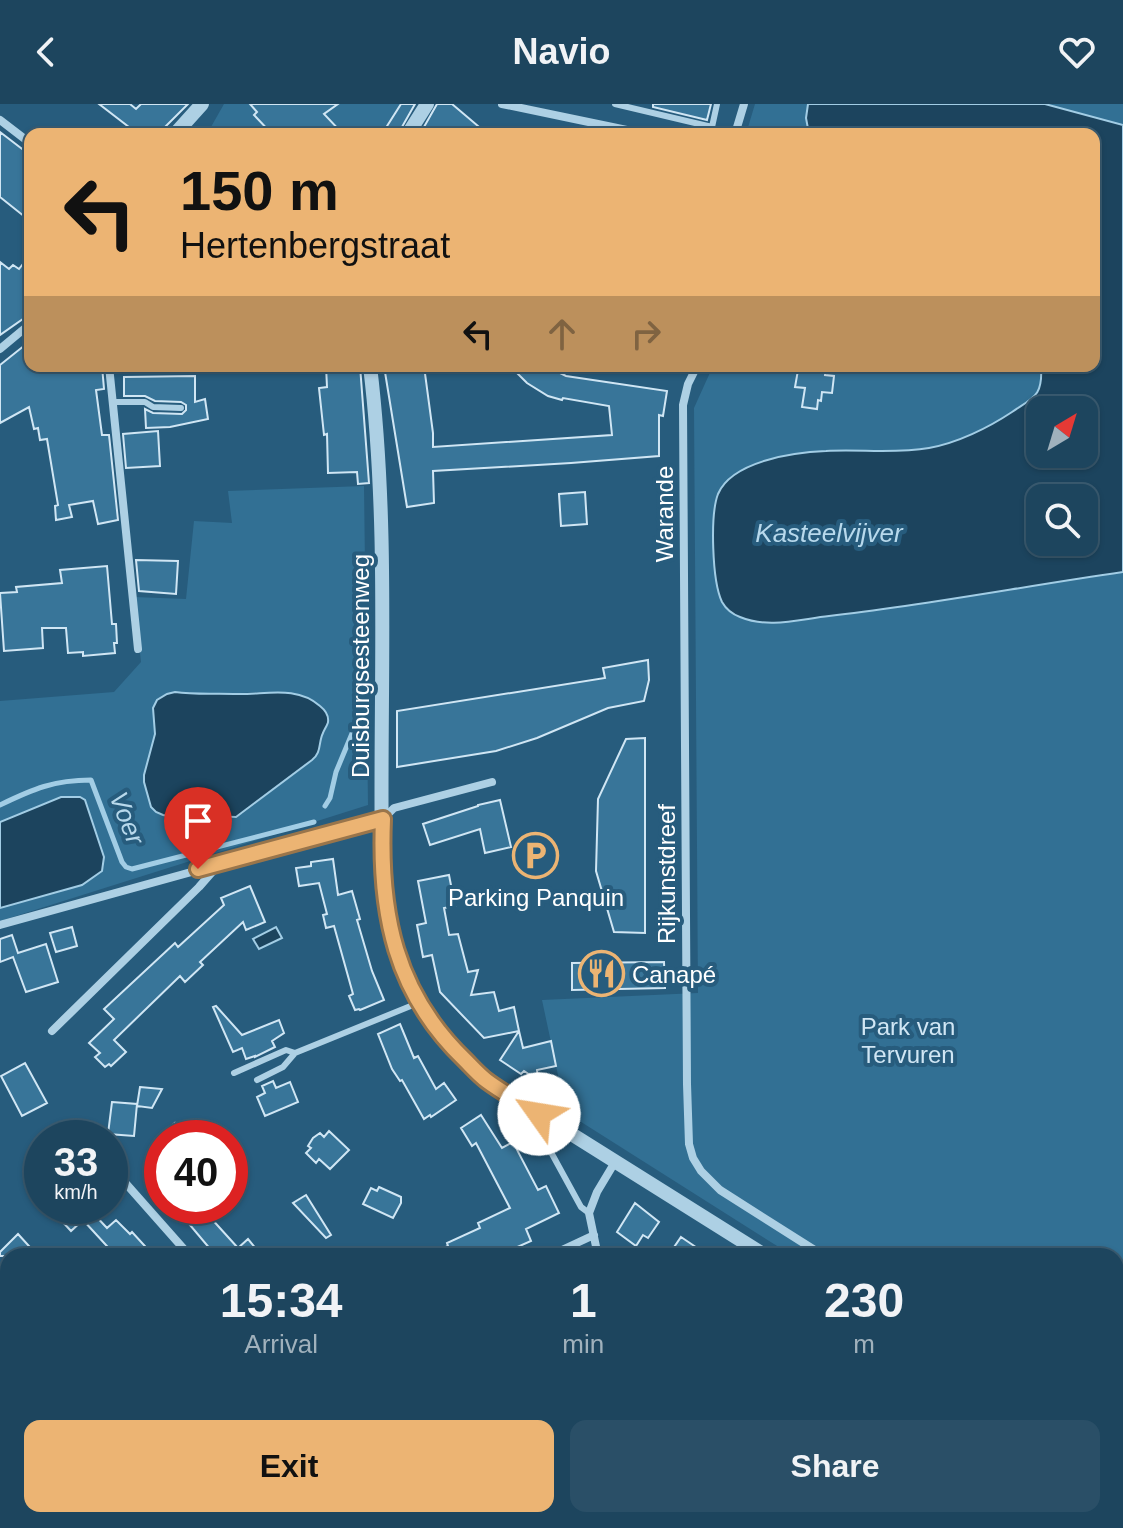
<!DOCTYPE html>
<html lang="en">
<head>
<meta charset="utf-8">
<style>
	:root { --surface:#1d455e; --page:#2a4f67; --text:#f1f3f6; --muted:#a0b1bc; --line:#3b5d73; --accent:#ecb473 }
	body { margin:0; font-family:Arial,sans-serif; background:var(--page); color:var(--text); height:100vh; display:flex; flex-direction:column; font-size:30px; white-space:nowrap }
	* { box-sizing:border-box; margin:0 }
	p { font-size:26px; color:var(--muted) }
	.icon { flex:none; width:44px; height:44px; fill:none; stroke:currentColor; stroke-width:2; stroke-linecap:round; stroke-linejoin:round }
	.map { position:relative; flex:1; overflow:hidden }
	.sheet { position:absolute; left:0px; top:1144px; width:1124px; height:280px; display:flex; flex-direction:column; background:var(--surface); border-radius:24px 24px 0 0; box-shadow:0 2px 6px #0004,0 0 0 2px var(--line) }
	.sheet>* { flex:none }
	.top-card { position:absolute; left:24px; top:24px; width:1076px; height:244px; border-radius:16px; box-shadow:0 2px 6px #0004,0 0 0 2px var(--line); background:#ecb473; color:#111; overflow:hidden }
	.needle { width:52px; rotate:38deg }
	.tools { position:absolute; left:1026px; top:292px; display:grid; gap:16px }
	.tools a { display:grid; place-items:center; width:72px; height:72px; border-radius:16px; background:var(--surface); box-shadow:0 2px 6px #0004,0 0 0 2px var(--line); font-size:40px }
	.speed { position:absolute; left:24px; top:1016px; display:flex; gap:16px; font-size:40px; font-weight:700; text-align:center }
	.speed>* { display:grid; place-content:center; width:104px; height:104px; border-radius:50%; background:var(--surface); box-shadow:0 2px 6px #0004,0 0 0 2px var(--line); line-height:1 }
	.speed small { font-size:20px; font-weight:400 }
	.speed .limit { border:12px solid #d22; background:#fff; color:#111 }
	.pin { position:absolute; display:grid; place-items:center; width:68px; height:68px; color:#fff; margin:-82px -34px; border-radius:50% 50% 50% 0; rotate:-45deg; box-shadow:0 0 8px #0007 }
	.pin .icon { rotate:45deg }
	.me { position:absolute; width:88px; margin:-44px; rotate:302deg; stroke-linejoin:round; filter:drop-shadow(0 0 6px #0008) }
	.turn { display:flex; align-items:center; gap:28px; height:168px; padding:0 24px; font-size:36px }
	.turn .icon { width:104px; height:104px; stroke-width:2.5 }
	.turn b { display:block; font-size:56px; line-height:68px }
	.lanes { display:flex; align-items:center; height:76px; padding:0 24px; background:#0003; justify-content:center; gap:40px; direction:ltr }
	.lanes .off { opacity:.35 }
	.eta { display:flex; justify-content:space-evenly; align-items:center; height:136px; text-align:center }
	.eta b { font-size:48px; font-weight:600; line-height:56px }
	.primary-button { display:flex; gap:16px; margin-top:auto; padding:16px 24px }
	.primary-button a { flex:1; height:92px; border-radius:16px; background:var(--accent); color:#111; font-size:32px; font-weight:600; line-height:92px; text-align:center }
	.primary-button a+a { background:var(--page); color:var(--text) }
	header { display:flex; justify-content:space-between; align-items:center; height:104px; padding:0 24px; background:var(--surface); font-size:36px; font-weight:600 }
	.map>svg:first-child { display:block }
	.green { fill:#327094; fill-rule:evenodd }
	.water { fill:#1c445e; stroke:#a2cde5; stroke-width:2; fill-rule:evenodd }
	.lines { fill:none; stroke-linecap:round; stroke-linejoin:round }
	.stream { stroke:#a2cde5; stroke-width:5 }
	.building { fill:#387599; stroke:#d0e6f4; stroke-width:2 }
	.service { stroke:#add0e4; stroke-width:6 }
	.minor { stroke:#add0e4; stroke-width:8 }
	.tertiary { stroke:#add0e4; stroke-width:14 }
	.route-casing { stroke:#99754b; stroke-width:20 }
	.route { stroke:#ecb473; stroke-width:14 }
	.labels { text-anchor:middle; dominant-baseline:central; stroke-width:8; stroke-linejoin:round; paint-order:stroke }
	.street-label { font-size:24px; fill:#fff; stroke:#275c7d }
	.poi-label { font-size:24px; fill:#fff; stroke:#275c7d }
	.park-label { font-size:24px; fill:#d0e6f4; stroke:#275c7d }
	.water-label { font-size:26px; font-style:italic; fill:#b8d9ec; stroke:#275c7d }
</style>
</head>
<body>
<header><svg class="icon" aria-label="back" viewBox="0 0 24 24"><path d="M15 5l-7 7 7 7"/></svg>Navio<svg class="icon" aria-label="heart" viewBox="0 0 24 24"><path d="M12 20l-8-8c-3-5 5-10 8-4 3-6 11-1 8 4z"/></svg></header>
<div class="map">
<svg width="1123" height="1424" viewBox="0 0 1123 1424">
	<rect width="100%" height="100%" fill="#275c7d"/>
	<path class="green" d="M 224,0 L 401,0 L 382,30 L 207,30 Z
		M 755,0 L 1123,0 L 1123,1360 L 1116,1355 L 1116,1152 L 793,1152 L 567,1009 L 565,1004 L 542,896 L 698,889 L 694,304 L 713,262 L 1094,262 L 1094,30 L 746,30 ZM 1040,306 L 1084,306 L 1084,350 L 1040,350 ZM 1040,394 L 1084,394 L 1084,438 L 1040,438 Z
		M 364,382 L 368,701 L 0,817 L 0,804 C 22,798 91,784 102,766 C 105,761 104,759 104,753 L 88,704 L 61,693 L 0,718 L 0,597 L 114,588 L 141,558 L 134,493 L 186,495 L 194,417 L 232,419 L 228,387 ZM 175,588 L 197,591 L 261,588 L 328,619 L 322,630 L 319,648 L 312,656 L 242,710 L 226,713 L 212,712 L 182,714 L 151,703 L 144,671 L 155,630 L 153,610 Z
		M 0,1208 L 7,1210 L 8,1212 L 8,1314 L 0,1318 Z"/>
	<path class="water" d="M 808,0 L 1045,0 L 1123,21 L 1123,468 C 1025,482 928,501 829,512 C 800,515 769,525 740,513 C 732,510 726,505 722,498 C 712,477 710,411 718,390 C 732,357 795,348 826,347 C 860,345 895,350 929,344 C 957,339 988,324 1012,308 C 1034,293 1043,292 1041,262 L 1094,262 L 1094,30 L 809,30 L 806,14 ZM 1040,306 L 1084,306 L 1084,350 L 1040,350 ZM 1040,394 L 1084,394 L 1084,438 L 1040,438 Z
		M 175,588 C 196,591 216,589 237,590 C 265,591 296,581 320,602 C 325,606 329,611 328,618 C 328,620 324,626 323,629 C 318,639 322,648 312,656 L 236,713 L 212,712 L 182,714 L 163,711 L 156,708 L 151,703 L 144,678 L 144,671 L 155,630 L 153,604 L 157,596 L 167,590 Z
		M 61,693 L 80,693 L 85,696 L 104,753 L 102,767 L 82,781 L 0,804 L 0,718 Z
		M 276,823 L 282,834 L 259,845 L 253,835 Z"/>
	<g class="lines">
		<path class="stream" d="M 0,701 C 33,685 54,676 91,676 L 122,758 L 126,763 L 132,765 L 314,718
			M 325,702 L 330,694 L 336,668 L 363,603"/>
	</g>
	<path class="building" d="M 99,0 L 130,0 L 136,5 L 141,0 L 188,0 L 158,30 L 138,30 Z
		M 250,0 L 338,0 L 324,10 L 343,30 L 272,30 L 254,11 L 257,8 Z
		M 401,0 L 415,0 L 398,30 L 382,30 Z
		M 437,0 L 452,0 L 478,22 L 470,30 L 420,30 Z
		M 653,0 L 711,0 L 707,16 L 653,3 Z
		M 0,28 L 30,51 L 30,117 L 0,93 Z
		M 30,151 L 30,210 L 0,231 L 0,158 L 9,165 L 13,161 L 19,165 Z
		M 30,237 L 30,262 L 102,262 L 104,285 L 96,286 L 102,331 L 109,331 L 118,416 L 98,420 L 93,397 L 69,401 L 72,413 L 56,416 L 55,402 L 58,401 L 47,335 L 40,336 L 38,324 L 34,325 L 29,303 L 0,319 L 0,261 Z
		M 326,262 L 360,262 L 369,379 L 358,380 L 357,368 L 328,369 L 327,330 L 324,331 L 319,284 L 327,283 Z
		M 384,262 L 424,262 L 433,329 L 433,343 L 612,331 L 609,302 L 563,294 L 562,296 L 548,292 L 527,279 L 510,262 L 546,262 L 566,272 L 667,287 L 663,312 L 659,311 L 659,352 L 571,359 L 433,367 L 434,399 L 407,403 Z
		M 809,262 L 826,262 L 825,271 L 834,272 L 832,289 L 822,288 L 821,297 L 818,296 L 817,305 L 802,303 L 805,284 L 795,283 L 798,266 L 808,267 Z
		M 195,272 L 195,298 L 205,295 L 208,315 L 170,323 L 146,324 L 145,305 L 153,309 L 182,310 L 186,306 L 186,301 L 181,298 L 155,297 L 145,292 L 124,292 L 124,273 Z
		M 158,327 L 160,362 L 126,364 L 123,330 Z
		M 585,388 L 587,420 L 561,422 L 559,390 Z
		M 136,456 L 178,457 L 176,490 L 139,487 Z
		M 107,462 L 112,520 L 116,520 L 117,539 L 114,539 L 115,549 L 83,552 L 83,548 L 68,549 L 66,524 L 42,524 L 43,544 L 4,547 L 0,489 L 17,488 L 16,483 L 62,479 L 60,466 Z
		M 648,556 L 649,576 L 644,597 L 608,604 L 537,634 L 496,647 L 397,663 L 397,607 L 605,574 L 603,564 Z
		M 645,634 L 645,829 L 614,828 L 596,767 L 598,695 L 626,635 Z
		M 500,696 L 511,743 L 485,749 L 480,725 L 430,741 L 423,720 L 478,702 L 478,701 Z
		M 333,755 L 338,791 L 352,787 L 360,815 L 357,816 L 372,867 L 384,896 L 360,906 L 359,905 L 355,906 L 349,892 L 353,890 L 334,822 L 326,824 L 323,811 L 327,810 L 319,779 L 299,782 L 296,764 L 311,762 L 311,758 Z
		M 449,771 L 455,802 L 444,804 L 449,831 L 458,830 L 468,868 L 478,866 L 471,891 L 494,888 L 499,907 L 514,903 L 519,927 L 484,934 L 440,888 L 432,851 L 423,853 L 417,821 L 426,819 L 418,777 Z
		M 250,782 L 265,818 L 246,826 L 243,818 L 200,858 L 203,861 L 185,878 L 180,872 L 114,936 L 126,948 L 111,962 L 109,960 L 105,963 L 95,953 L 100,949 L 89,939 L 114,915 L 104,905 L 175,839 L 178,843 L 224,801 L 221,794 Z
		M 72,823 L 77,842 L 56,848 L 50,829 Z
		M 12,831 L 18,849 L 46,840 L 58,878 L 26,888 L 13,853 L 0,858 L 0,835 Z
		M 664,858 L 665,884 L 572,886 L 572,859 Z
		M 216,902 L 242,931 L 279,916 L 284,929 L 272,937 L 275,943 L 255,953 L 255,952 L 246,955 L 242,944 L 233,948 L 213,903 Z
		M 400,920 L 414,954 L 418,952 L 436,985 L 444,979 L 456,996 L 431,1013 L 430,1011 L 424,1015 L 402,976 L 400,977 L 392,965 L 378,930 Z
		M 519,927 L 523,944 L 551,937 L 556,962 L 537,966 L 538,976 L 524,967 L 521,970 L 500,956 Z
		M 25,959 L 47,999 L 22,1012 L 1,972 Z
		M 273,977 L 276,984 L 290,978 L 298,998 L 265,1012 L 257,993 L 265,989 L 262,982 Z
		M 140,983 L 162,985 L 152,1004 L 137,1002 Z
		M 112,998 L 137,1000 L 134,1032 L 108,1030 Z
		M 481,1011 L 502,1044 L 513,1038 L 538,1086 L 546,1082 L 559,1109 L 526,1125 L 531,1137 L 497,1152 L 425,1152 L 448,1142 L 447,1139 L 480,1124 L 478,1119 L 510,1104 L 476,1039 L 472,1042 L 461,1024 Z
		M 175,1019 L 189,1034 L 158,1034 Z
		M 329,1027 L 349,1046 L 330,1065 L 319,1055 L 316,1059 L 306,1049 L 311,1044 L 308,1042 L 313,1034 L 320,1029 L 324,1033 Z
		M 379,1083 L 401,1093 L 401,1099 L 393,1114 L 363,1100 L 371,1084 L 377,1087 Z
		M 306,1091 L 331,1131 L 326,1134 L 293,1099 Z
		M 635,1099 L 659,1118 L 648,1134 L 643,1131 L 636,1142 L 617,1128 Z
		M 48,1102 L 99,1102 L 92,1108 L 107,1124 L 116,1116 L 130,1130 L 132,1128 L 154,1152 L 116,1152 L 83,1116 L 71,1127 Z
		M 174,1102 L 200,1102 L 238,1144 L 248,1135 L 257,1146 L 250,1152 L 216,1152 Z
		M 18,1130 L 38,1152 L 0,1152 L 0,1148 Z
		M 681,1133 L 709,1152 L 668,1152 Z"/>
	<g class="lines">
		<path class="service" d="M 615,0 L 712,23 L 717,0
			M 113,298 L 145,298 L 153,303 L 181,304
			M 234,969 L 286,946 L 295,949
			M 257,976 L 283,963 L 295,949 L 418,899
			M 529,1008 L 581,1103 L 589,1109
			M 759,1424 L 768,1416"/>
		<path class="minor" d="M 502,0 L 646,30
			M 0,16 L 30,39
			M 735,30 L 744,0
			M 0,245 L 30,220
			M 109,262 L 138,545
			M 697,262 L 688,280 L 683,301 L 687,980 L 689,1040 L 693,1054 L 701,1067 L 720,1086 L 824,1152
			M 0,821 L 383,715 L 394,704 L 492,678
			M 52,927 L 199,783 L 220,759
			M 121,1074 L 190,1152
			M 549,1152 L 594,1131
			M 598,1152 L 589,1109 L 597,1088 L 615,1058
			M 1116,1337 L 1123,1341
			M 180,1416 L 183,1424
			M 827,1416 L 845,1421 L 861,1422
			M 25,1424 L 28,1416
			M 407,1424 L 414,1416
			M 598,1424 L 598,1416"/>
		<path class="tertiary" d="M 175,30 L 202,0
			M 408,30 L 427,0
			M 370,262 C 390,427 379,595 382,761 C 386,829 403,891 451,942 C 462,954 475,965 487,977 L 766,1152
			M 1116,1375 L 1123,1380"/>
	</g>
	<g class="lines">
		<defs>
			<path id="route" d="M 198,765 L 383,715 C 379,809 395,889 465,956 C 472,963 479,971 487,977 C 503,989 522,999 539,1010"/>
		</defs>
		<use href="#route" class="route-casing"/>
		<use href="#route" class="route"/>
	</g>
	<defs>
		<symbol id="parking-ring" viewBox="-11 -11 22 22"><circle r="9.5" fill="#275c7d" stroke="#ecb473" stroke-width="1.5"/><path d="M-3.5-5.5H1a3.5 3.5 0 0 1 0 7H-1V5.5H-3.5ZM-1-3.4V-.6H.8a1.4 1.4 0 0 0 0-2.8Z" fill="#ecb473"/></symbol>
		<symbol id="restaurant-ring" viewBox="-11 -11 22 22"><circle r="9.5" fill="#275c7d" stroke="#ecb473" stroke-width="1.5"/><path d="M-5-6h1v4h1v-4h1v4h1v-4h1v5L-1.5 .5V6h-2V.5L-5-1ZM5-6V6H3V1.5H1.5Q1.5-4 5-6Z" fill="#ecb473"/></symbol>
	</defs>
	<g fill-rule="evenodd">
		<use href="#parking-ring" x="510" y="726" width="51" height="51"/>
		<use href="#restaurant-ring" x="576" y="844" width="51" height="51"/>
	</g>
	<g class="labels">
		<g class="street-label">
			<text transform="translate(664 410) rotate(-90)">Warande</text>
			<text transform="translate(360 562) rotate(-90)">Duisburgsesteenweg</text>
			<text transform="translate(666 770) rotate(-90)">Rijkunstdreef</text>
		</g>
		<g class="poi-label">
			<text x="536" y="793">Parking Panquin</text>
			<text x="632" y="870" text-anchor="start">Canapé</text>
		</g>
		<g class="park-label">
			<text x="908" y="922">Park van<tspan x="908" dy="28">Tervuren</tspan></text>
		</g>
		<g class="water-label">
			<text x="829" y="429">Kasteelvijver</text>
			<text transform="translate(127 714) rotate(69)">Voer</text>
		</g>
	</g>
</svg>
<div class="tools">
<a><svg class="needle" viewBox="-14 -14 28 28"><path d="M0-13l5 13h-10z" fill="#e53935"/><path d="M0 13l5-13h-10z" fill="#a0b1bc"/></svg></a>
<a><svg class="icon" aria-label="search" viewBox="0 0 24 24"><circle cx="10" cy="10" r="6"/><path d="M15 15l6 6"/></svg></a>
</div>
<div class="speed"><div>33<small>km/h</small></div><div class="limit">40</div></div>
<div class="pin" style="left:198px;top:765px;background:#d93025"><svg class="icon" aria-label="arrive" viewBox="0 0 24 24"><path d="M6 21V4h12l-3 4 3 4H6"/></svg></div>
<svg class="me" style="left:539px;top:1010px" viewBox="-20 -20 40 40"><circle r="19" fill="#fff"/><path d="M0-13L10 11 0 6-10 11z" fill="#ecb473"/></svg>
<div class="top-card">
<div class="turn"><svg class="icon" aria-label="left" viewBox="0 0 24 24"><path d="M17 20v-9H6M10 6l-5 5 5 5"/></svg><div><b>150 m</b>Hertenbergstraat</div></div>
<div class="lanes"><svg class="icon" aria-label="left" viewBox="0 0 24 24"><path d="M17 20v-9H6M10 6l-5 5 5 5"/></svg><svg class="icon off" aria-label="ahead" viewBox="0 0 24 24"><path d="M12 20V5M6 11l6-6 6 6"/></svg><svg class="icon off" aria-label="right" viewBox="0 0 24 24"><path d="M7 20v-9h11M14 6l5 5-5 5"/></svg></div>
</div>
<section class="sheet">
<div class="eta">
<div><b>15:34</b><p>Arrival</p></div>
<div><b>1</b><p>min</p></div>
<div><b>230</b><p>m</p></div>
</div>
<div class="primary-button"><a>Exit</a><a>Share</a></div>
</section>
</div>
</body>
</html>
